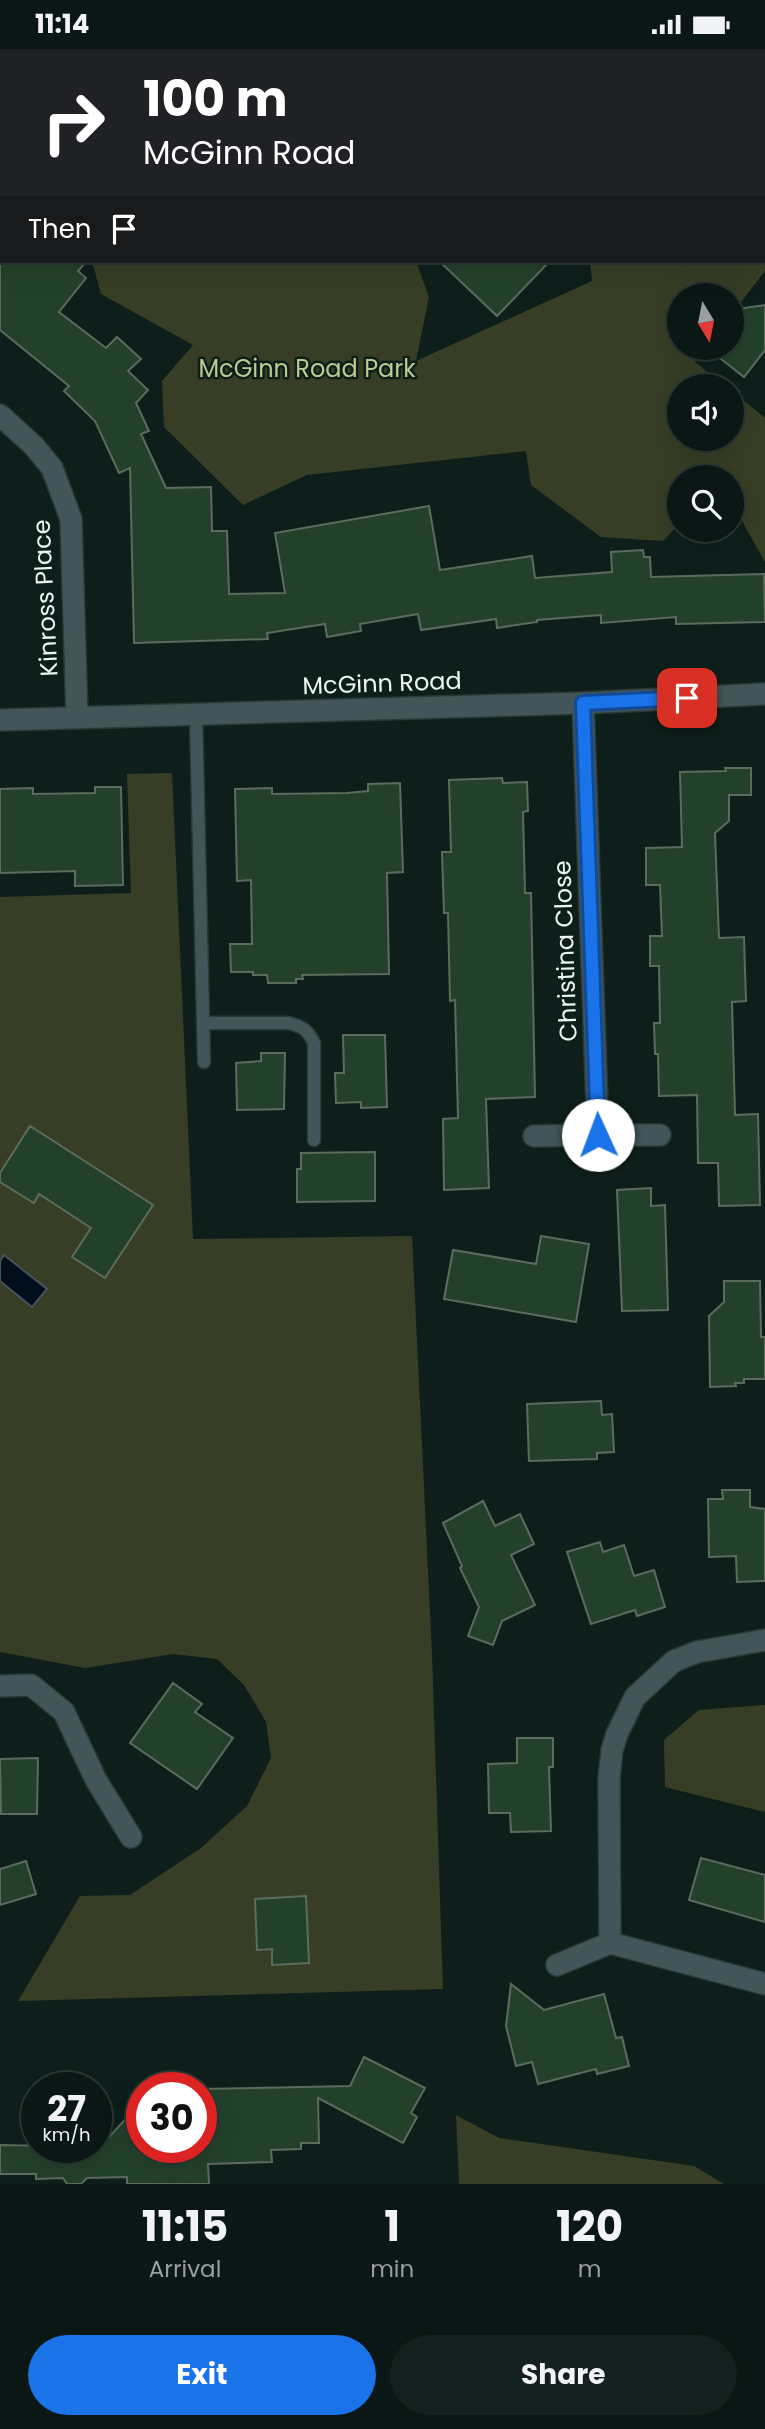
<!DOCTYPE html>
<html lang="en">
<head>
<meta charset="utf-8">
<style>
	:root { --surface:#0a1714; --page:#13201d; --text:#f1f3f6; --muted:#999fa0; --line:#2a3634; --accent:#1a73e8 }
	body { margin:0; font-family:Poppins,sans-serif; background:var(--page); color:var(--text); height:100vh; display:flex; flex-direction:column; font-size:26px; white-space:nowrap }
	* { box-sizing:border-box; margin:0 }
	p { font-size:23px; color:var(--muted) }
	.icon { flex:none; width:38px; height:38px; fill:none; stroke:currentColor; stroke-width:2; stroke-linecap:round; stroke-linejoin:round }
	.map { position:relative; height:2135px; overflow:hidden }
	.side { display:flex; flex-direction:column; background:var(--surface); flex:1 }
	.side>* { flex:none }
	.top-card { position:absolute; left:0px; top:0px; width:766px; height:214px; box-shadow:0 7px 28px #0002,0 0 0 2px var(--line); background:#202124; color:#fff; overflow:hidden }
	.needle { width:46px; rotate:170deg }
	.tools { position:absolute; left:667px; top:234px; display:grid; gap:14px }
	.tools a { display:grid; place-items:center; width:77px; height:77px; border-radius:50%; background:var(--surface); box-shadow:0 7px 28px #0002,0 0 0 2px var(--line); font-size:35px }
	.speed { position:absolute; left:21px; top:2023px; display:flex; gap:14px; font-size:35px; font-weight:700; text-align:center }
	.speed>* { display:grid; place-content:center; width:91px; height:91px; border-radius:50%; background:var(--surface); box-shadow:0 7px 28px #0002,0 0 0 2px var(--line); line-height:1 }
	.speed small { font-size:18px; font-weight:400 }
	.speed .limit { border:10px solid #d22; background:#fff; color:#111 }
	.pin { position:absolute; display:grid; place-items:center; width:60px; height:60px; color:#fff; margin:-30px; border-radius:14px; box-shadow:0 4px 10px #0006 }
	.me { position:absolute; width:77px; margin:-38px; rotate:358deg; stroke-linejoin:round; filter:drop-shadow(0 0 5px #0008) }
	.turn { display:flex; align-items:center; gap:24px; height:147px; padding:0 28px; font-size:32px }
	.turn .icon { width:91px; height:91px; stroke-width:2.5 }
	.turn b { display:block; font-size:49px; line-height:60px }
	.then { display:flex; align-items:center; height:66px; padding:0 28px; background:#0003; gap:14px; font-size:26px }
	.eta { display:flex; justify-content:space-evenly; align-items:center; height:119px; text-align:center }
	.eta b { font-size:42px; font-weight:700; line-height:49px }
	.action { display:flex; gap:14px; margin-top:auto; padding:14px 28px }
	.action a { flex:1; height:80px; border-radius:42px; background:var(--accent); color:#fff; font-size:28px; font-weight:700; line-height:80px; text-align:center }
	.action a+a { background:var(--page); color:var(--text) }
	.status { display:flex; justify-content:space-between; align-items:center; height:49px; padding:0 35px; background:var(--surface); direction:ltr }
	.status svg { height:19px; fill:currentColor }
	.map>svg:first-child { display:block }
	.green { fill:#373e25 }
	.water { fill:#000d1b; stroke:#46535c; stroke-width:2 }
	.building { fill:#23412a; stroke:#5d6b5f; stroke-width:2 }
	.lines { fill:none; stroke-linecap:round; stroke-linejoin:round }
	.service-casing { stroke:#293935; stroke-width:15 }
	.minor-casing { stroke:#293935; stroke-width:24 }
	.tertiary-casing { stroke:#293935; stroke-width:24 }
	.service { stroke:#425558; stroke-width:12 }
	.minor { stroke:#425558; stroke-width:21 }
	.tertiary { stroke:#425558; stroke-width:21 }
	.route-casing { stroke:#114b97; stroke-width:18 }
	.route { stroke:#1a73e8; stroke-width:12 }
	.labels { text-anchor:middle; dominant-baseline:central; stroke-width:5; stroke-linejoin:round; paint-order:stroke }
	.park-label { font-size:24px; fill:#b9cb8e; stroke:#0e1f1b }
	.street-label { font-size:24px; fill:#ebf6f3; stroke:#0e1f1b }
</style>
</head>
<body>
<div class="status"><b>11:14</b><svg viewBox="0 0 49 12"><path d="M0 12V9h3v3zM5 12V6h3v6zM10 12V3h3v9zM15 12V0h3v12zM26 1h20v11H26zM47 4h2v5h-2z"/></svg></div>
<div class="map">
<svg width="765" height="2135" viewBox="0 0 765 2135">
	<rect width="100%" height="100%" fill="#0e1f1b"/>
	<path class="green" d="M 0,0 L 157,0 L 158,2 L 2,2 L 2,97 Z
		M 173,0 L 364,0 L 365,2 L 160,2 Z
		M 765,198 L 765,222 L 732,265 L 732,247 L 679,247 L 679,299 L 705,299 L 695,313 L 726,338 L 679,338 L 679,390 L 732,390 L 732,342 L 765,369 L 765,513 L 738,465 L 732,459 L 732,429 L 679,429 L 679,475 L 663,492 L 601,488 L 531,436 L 526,402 L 307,426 L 243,456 L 164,378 L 162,332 L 193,296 L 101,245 L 92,212 L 416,212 L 429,248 L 416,312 L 592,232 L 590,212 L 765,212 Z
		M 172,724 L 193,1190 L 412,1187 L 432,1606 L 443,1940 L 18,1952 L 80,1847 L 130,1846 L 201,1799 L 247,1757 L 271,1709 L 266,1673 L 244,1636 L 217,1610 L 173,1605 L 85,1619 L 0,1603 L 0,848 L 131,844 L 127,725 Z
		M 765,1656 L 765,1763 L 665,1738 L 664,1691 L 699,1661 Z
		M 456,2066 L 499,2089 L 694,2117 L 724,2135 L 459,2135 Z"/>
	<path class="water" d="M 4,1206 L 47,1240 L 32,1258 L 0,1232 L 0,1212 Z"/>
	<path class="building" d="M 0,212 L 87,212 L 78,222 L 86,229 L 59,263 L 106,299 L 117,288 L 141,310 L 128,322 L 148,341 L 136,354 L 149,382 L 141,385 L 166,439 L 211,438 L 212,482 L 227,482 L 229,545 L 285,544 L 275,484 L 429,457 L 440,521 L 532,507 L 535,529 L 612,523 L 611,503 L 643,501 L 644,508 L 650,508 L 651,528 L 764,525 L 765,573 L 676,575 L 676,568 L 601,574 L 601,566 L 537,571 L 537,573 L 497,579 L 496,570 L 421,581 L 418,565 L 360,575 L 361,582 L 327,588 L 325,575 L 267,584 L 268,590 L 134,594 L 130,419 L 119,424 L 95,372 L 64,342 L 69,337 L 0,281 Z
		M 439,212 L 550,212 L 497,267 Z
		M 765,256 L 765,301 L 744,328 L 707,299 L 732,299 L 732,275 L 744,259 Z
		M 725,719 L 751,719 L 751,746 L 729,746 L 729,772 L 715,784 L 719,889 L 744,888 L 746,952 L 732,953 L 735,1066 L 758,1065 L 760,1156 L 719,1157 L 718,1114 L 698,1114 L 697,1046 L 659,1047 L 658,1005 L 655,1005 L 654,974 L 660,974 L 659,917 L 650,917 L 650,887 L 662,887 L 660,836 L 646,836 L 646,799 L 682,798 L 680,723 L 726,722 Z
		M 502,729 L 503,734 L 527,733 L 528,762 L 523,763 L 525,844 L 531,844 L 535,1048 L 486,1050 L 489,1139 L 444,1141 L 443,1070 L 458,1069 L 455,951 L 450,952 L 448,864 L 444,864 L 442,803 L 451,803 L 449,731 Z
		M 400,734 L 403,823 L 387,824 L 389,925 L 302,926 L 303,930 L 296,930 L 296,934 L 268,934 L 267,926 L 253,926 L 253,923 L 231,923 L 230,895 L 252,895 L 251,831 L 237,832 L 235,740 L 272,739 L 272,745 L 347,744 L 368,742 L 368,735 Z
		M 95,738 L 121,738 L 123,836 L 75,837 L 75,822 L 0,824 L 0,740 L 33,739 L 33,745 L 95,744 Z
		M 343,986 L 385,986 L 387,1058 L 361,1059 L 361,1053 L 336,1054 L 335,1024 L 344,1024 Z
		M 261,1004 L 285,1004 L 284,1060 L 237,1061 L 236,1014 L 261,1012 Z
		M 30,1077 L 153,1156 L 105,1229 L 72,1208 L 91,1179 L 39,1145 L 34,1154 L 0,1133 L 0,1124 Z
		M 375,1103 L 375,1152 L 297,1153 L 297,1120 L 301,1120 L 301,1104 Z
		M 651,1139 L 651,1157 L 665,1156 L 668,1261 L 622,1262 L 617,1141 Z
		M 541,1187 L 589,1195 L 576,1273 L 444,1250 L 453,1201 L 536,1215 Z
		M 724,1232 L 760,1232 L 761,1288 L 765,1288 L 765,1330 L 744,1330 L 744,1334 L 735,1334 L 736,1337 L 710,1338 L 709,1267 L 724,1253 Z
		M 601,1352 L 602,1366 L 612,1365 L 614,1403 L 597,1404 L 597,1410 L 529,1412 L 527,1355 Z
		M 722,1441 L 750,1441 L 750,1458 L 765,1460 L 765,1532 L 737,1533 L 736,1507 L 709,1508 L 708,1450 L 723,1450 Z
		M 483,1452 L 495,1477 L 520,1465 L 534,1495 L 511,1506 L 535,1556 L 502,1572 L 493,1596 L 468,1587 L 479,1558 L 460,1519 L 462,1517 L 443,1474 Z
		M 600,1493 L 603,1503 L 624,1496 L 634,1527 L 654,1521 L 665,1558 L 637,1567 L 635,1561 L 591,1575 L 567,1503 Z
		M 173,1634 L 202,1655 L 195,1663 L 233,1689 L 197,1740 L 130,1694 Z
		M 517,1689 L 553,1689 L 553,1718 L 549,1718 L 551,1782 L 511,1783 L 510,1764 L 489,1764 L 488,1715 L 517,1714 Z
		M 38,1709 L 37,1765 L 1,1765 L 0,1710 Z
		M 701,1809 L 765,1826 L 765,1873 L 689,1851 Z
		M 26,1812 L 36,1845 L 0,1856 L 0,1820 Z
		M 306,1847 L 309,1914 L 272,1916 L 272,1900 L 257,1901 L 255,1850 Z
		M 511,1935 L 544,1961 L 604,1945 L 616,1989 L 622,1988 L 629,2017 L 597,2025 L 596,2020 L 538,2035 L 532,2013 L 516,2017 L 506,1977 Z
		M 364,2008 L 425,2039 L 411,2064 L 417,2068 L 403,2094 L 318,2049 L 319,2094 L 301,2094 L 301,2100 L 271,2101 L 272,2113 L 208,2115 L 209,2135 L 127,2135 L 127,2128 L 87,2129 L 81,2135 L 67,2135 L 63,2129 L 36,2130 L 36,2125 L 0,2125 L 0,2096 L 100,2098 L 142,2052 L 142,2098 L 201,2098 L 201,2040 L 350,2037 Z"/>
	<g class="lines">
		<defs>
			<path id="service" d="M 196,665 L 204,1013
				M 203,974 L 288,974 C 302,977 308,981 314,994 L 314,1091"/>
			<path id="minor" d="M 529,0 L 530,2
				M 0,366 L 34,397 L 52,419 L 71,470 L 77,669
				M 583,654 L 598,1086 L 660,1086
				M 534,1087 L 598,1086
				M 0,1637 L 31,1636 L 64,1663 L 96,1731 L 131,1788
				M 610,1894 L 609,1729 L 612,1701 L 617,1685 L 635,1648 L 674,1612 L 697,1603 L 765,1591
				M 557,1916 L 610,1894 L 765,1935"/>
			<path id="tertiary" d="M 0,671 L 583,654 L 765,645"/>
		</defs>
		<use href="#service" class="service-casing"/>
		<use href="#minor" class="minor-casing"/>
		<use href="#tertiary" class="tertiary-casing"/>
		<use href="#service" class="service"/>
		<use href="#minor" class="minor"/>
		<use href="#tertiary" class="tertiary"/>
	</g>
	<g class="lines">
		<defs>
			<path id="route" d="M 598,1086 L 583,654 L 687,649"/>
		</defs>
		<use href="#route" class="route-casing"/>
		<use href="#route" class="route"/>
	</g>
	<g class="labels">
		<g class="park-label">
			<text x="307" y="319">McGinn Road Park</text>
		</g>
		<g class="street-label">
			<text transform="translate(45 549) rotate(-93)">Kinross Place</text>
			<text transform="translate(382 634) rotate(-2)">McGinn Road</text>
			<text transform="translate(565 902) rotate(-92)">Christina Close</text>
		</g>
	</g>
</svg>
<div class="tools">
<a><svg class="needle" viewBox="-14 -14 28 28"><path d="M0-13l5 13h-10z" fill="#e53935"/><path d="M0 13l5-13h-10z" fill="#999fa0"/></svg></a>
<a><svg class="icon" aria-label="sound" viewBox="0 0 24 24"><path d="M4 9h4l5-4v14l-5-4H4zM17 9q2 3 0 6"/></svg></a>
<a><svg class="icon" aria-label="search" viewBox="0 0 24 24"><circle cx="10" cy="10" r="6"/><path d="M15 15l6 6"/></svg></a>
</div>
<div class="speed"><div>27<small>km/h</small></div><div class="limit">30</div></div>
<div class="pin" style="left:687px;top:649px;background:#d93025"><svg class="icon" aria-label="arrive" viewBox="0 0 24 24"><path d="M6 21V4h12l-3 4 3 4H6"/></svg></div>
<svg class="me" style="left:598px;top:1086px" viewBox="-20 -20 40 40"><circle r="19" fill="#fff"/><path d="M0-13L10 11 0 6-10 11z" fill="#1a73e8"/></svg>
<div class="top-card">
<div class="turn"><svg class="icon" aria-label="right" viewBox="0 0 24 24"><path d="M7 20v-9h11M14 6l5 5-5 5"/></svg><div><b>100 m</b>McGinn Road</div></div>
<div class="then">Then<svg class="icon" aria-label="arrive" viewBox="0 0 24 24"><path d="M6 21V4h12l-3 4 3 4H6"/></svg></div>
</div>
</div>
<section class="side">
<div class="eta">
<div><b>11:15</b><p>Arrival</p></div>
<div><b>1</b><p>min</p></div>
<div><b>120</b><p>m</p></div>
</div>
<div class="action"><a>Exit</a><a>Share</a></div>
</section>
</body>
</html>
